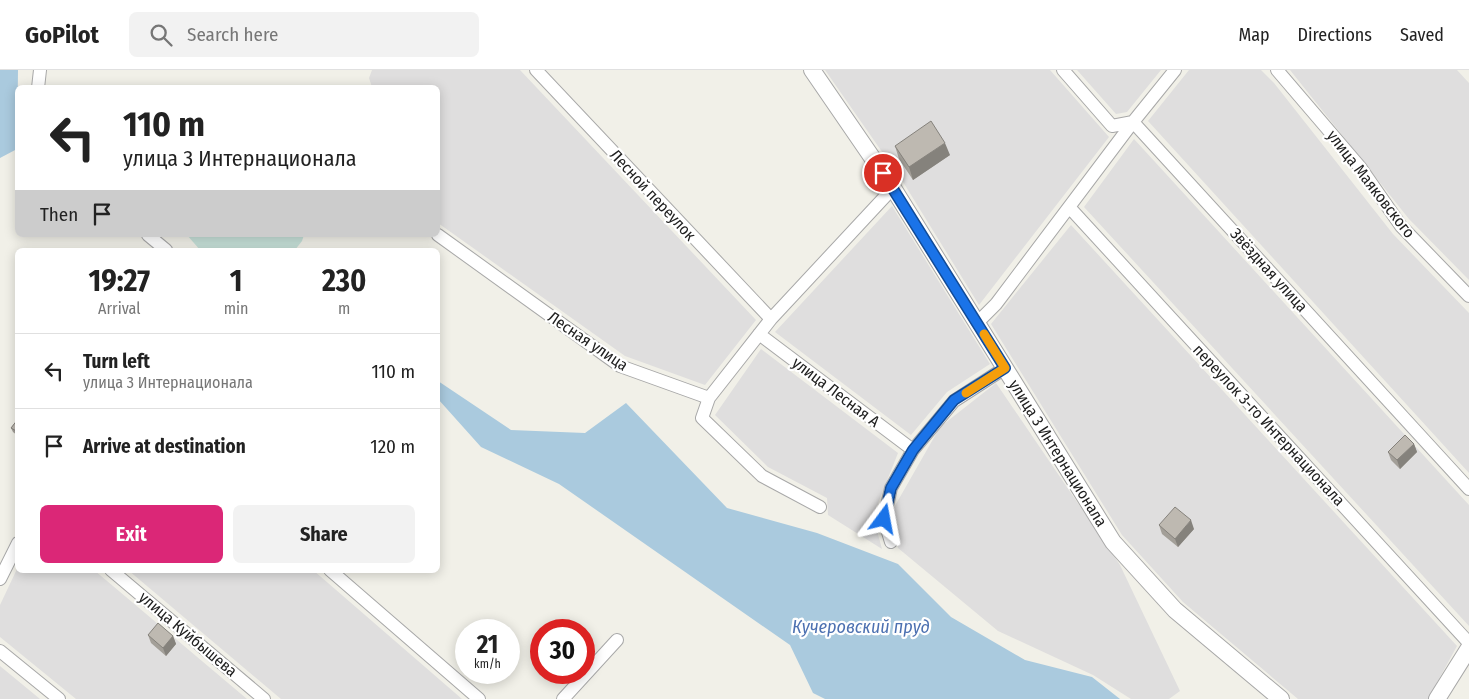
<!DOCTYPE html>
<html lang="en">
<head>
<meta charset="utf-8">
<style>
	:root { --surface:#fff; --page:#f2f2f2; --text:#222; --muted:#767676; --line:#e0e0e0; --accent:#db2777 }
	body { margin:0; font-family:"Fira Sans Condensed",sans-serif; background:var(--page); color:var(--text); height:100vh; display:flex; flex-direction:column; font-size:19px; white-space:nowrap }
	* { box-sizing:border-box; margin:0 }
	p { font-size:16px; color:var(--muted) }
	.icon { flex:none; width:28px; height:28px; fill:none; stroke:currentColor; stroke-width:2; stroke-linecap:round; stroke-linejoin:round }
	.map { position:relative; flex:1; overflow:hidden }
	.side { position:absolute; left:15px; top:178px; width:425px; height:325px; display:flex; flex-direction:column; background:var(--surface); border-radius:8px; box-shadow:0 2px 12px #0003 }
	.side>* { flex:none }
	.banner { position:absolute; left:15px; top:15px; width:425px; height:152px; border-radius:8px; box-shadow:0 2px 12px #0003; background:#fff; color:var(--text); overflow:hidden }
	.speed { position:absolute; left:455px; top:549px; display:flex; gap:10px; font-size:25px; font-weight:700; text-align:center }
	.speed>* { display:grid; place-content:center; width:65px; height:65px; border-radius:50%; background:var(--surface); box-shadow:0 2px 12px #0003; line-height:1 }
	.speed small { font-size:12px; font-weight:400 }
	.speed .limit { border:8px solid #d22; background:#fff; color:#111 }
	.pin { position:absolute; display:grid; place-items:center; width:42px; height:42px; color:#fff; margin:-21px; border:2px solid #fff; border-radius:50%; box-shadow:0 1px 5px #0007 }
	.me { position:absolute; width:55px; margin:-28px; rotate:13deg; stroke-linejoin:round; filter:drop-shadow(0 0 4px #0008) }
	.turn { display:flex; align-items:center; gap:18px; height:105px; padding:0 25px; font-size:22px }
	.turn .icon { width:65px; height:65px; stroke-width:2.5 }
	.turn b { display:block; font-size:35px; line-height:42px }
	.then { display:flex; align-items:center; height:48px; padding:0 25px; background:#0003; gap:10px; font-size:19px }
	.eta { display:flex; justify-content:space-evenly; align-items:center; height:85px; text-align:center }
	.eta b { font-size:30px; font-weight:700; line-height:35px }
	.button { display:flex; gap:10px; margin-top:auto; padding:10px 25px }
	.button a { flex:1; height:58px; border-radius:8px; background:var(--accent); color:#fff; font-size:20px; font-weight:700; line-height:58px; text-align:center }
	.button a+a { background:var(--page); color:var(--text) }
	ul { padding:0; list-style:none }
	li { display:flex; align-items:center; gap:15px; height:75px; padding:0 25px; border-top:1px solid var(--line) }
	li div { flex:1 }
	li b { display:block; font-size:19px }
	li em { font-style:normal }
	header { display:flex; align-items:center; gap:30px; box-sizing:border-box; height:70px; padding:0 25px; background:var(--surface); border-bottom:1px solid var(--line) }
	header strong { font-size:24px }
	nav { display:flex; gap:28px; margin-inline-start:auto; font-size:18px }
	.search { width:350px; height:45px; background:var(--page); display:flex; align-items:center; gap:12px; box-sizing:border-box; padding:0 18px; border-radius:8px; color:var(--muted); font-size:19px }
	.map>svg:first-child { display:block }
	.residential { fill:#dfdede }
	.wetland { fill:#c5dfd7 }
	.water { fill:#aacade }
	.lines { fill:none; stroke-linecap:round; stroke-linejoin:round }
	.minor-casing { stroke:#a8a8a8; stroke-width:14 }
	.tertiary-casing { stroke:#a8a8a8; stroke-width:18 }
	.minor { stroke:#fff; stroke-width:12 }
	.tertiary { stroke:#fff; stroke-width:16 }
	.wall { fill:#a39f98 }
	.shaded-wall { fill:#85827c }
	.building { fill:#beb9b1; stroke:#85827c }
	.route-casing { stroke:#114b97; stroke-width:12 }
	.route { stroke:#1a73e8; stroke-width:9 }
	.slow { stroke:#f59e0b; stroke-width:9 }
	.labels { text-anchor:middle; dominant-baseline:central; stroke-width:4.5; stroke-linejoin:round; paint-order:stroke }
	.street-label { font-size:16px; fill:#212121; stroke:#fff }
	.water-label { font-size:18px; font-style:italic; fill:#4d71b1; stroke:#fff }
</style>
</head>
<body>
<header>
<strong>GoPilot</strong>
<div class="search"><svg class="icon" aria-label="search" viewBox="0 0 24 24"><circle cx="10" cy="10" r="6"/><path d="M15 15l6 6"/></svg>Search here</div>
<nav><a>Map</a><a>Directions</a><a>Saved</a></nav>
</header>
<div class="map">
<svg width="1469" height="629" viewBox="0 0 1469 629">
	<rect width="100%" height="100%" fill="#f1f0e8"/>
	<path class="residential" d="M 372,0 L 520,0 L 756,250 L 705,315 L 625,286 L 438,153 L 438,18 L 372,17 L 369,8 Z
		M 825,0 L 1050,0 L 1109,67 L 979,235 L 903,112 Z
		M 1077,0 L 1161,0 L 1127,42 L 1116,44 Z
		M 1189,0 L 1261,0 L 1274,13 L 1393,164 L 1469,243 L 1469,403 L 1148,51 Z
		M 1290,0 L 1457,0 L 1469,13 L 1469,210 L 1409,149 Z
		M 1134,69 L 1469,435 L 1469,556 L 1084,137 Z
		M 892,136 L 990,294 L 947,322 L 911,365 L 775,262 Z
		M 1071,155 L 1457,576 L 1428,629 L 1298,629 L 1183,532 L 1122,465 L 991,254 Z
		M 761,279 L 898,383 L 873,446 L 882,479 L 828,445 L 827,428 L 768,397 L 715,345 Z
		M 996,313 L 1120,495 L 1180,621 L 1169,629 L 1131,629 L 1093,605 L 998,561 L 898,478 L 892,441 L 940,357 Z
		M 17,499 L 94,500 L 247,629 L 76,629 L 0,567 L 0,535 Z
		M 128,500 L 313,500 L 462,629 L 281,629 Z
		M 0,596 L 40,629 L 0,629 Z"/>
	<path class="wetland" d="M 187,165 L 304,165 L 302,171 L 295,180 L 200,180 Z"/>
	<path class="water" d="M 0,0 L 18,0 L 17,79 L 0,88 Z
		M 438,311 L 511,360 L 585,363 L 626,333 L 727,438 L 817,463 L 898,494 L 951,547 L 1025,590 L 1092,607 L 1120,629 L 825,629 L 813,623 L 790,575 L 559,414 L 481,377 L 438,329 Z"/>
	<g class="lines">
		<defs>
			<path id="minor" d="M 536,0 L 771,249
				M 1063,0 L 1112,56 L 1133,52 L 1469,419
				M 1277,0 L 1360,97 L 1401,156 L 1469,226
				M 38,18 L 40,0
				M 1070,138 L 1469,573
				M 148,165 L 166,180
				M 438,165 L 620,296 L 709,328 L 702,348 L 762,406 L 820,437
				M 977,253 L 996,234 L 1133,52 L 1175,0
				M 759,264 L 913,380
				M 709,328 L 771,249 L 893,118
				M 891,472 L 884,449 L 891,418 L 913,380 L 954,331 L 1005,298
				M 111,500 L 264,629
				M 330,500 L 479,629
				M 0,509 L 18,473
				M 0,581 L 59,629
				M 563,629 L 617,570"/>
			<path id="tertiary" d="M 812,0 L 893,118 L 1113,472 L 1175,540 L 1281,629
				M 1437,629 L 1469,578"/>
		</defs>
		<use href="#minor" class="minor-casing"/>
		<use href="#tertiary" class="tertiary-casing"/>
		<use href="#minor" class="minor"/>
		<use href="#tertiary" class="tertiary"/>
	</g>
	<path class="wall" d="M 895,76 L 950,85 L 913,110 L 899,89 Z
		M 18,349 L 18,366 L 13,362 L 11,358 Z
		M 1414,374 L 1417,382 L 1400,399 L 1391,390 L 1388,382 Z
		M 1159,455 L 1194,459 L 1178,477 L 1162,464 Z
		M 148,565 L 173,566 L 176,574 L 166,586 L 151,573 Z"/>
	<path class="shaded-wall" d="M 945,73 L 950,85 L 913,110 L 909,97 Z
		M 1414,374 L 1417,382 L 1400,399 L 1397,390 Z
		M 1191,450 L 1194,459 L 1178,477 L 1175,469 Z
		M 173,566 L 176,574 L 166,586 L 163,578 Z"/>
	<path class="building" d="M 931,51 L 945,73 L 909,97 L 895,76 Z
		M 18,349 L 18,362 L 11,358 Z
		M 1405,365 L 1414,374 L 1397,390 L 1388,382 Z
		M 1175,437 L 1191,450 L 1175,469 L 1159,455 Z
		M 158,553 L 173,566 L 163,578 L 148,565 Z"/>
	<g class="lines">
		<defs>
			<path id="route" d="M 883,103 L 1005,298 L 954,330 L 913,380 L 891,418 L 884,449"/>
		</defs>
		<use href="#route" class="route-casing"/>
		<use href="#route" class="route"/>
		<path class="slow" d="M 966,323 L 1005,298 L 984,264"/>
	</g>
	<g class="labels">
		<g class="street-label">
			<text transform="translate(1371 114) rotate(52)">улица Маяковского</text>
			<text transform="translate(653 125) rotate(47)">Лесной переулок</text>
			<text transform="translate(1269 200) rotate(48)">Звёздная улица</text>
			<text transform="translate(588 271) rotate(34)">Лесная улица</text>
			<text transform="translate(836 322) rotate(37)">улица Лесная А</text>
			<text transform="translate(1269 355) rotate(47)">переулок 3-го Интернационала</text>
			<text transform="translate(1058 383) rotate(58)">улица 3 Интернационала</text>
			<text transform="translate(188 564) rotate(40)">улица Куйбышева</text>
		</g>
		<g class="water-label">
			<text x="861" y="557">Кучеровский пруд</text>
		</g>
	</g>
</svg>
<div class="speed"><div>21<small>km/h</small></div><div class="limit">30</div></div>
<div class="pin" style="left:883px;top:103px;background:#d93025"><svg class="icon" aria-label="arrive" viewBox="0 0 24 24"><path d="M6 21V4h12l-3 4 3 4H6"/></svg></div>
<svg class="me" style="left:884px;top:449px" viewBox="-20 -20 40 40"><path d="M0-17L14 15 0 8-14 15z" fill="#1a73e8" stroke="#fff" stroke-width="4"/></svg>
<div class="banner">
<div class="turn"><svg class="icon" aria-label="left" viewBox="0 0 24 24"><path d="M17 20v-9H6M10 6l-5 5 5 5"/></svg><div><b>110 m</b>улица 3 Интернационала</div></div>
<div class="then">Then<svg class="icon" aria-label="arrive" viewBox="0 0 24 24"><path d="M6 21V4h12l-3 4 3 4H6"/></svg></div>
</div>
<section class="side">
<div class="eta">
<div><b>19:27</b><p>Arrival</p></div>
<div><b>1</b><p>min</p></div>
<div><b>230</b><p>m</p></div>
</div>
<ul>
<li><svg class="icon" aria-label="left" viewBox="0 0 24 24"><path d="M17 20v-9H6M10 6l-5 5 5 5"/></svg><div><b>Turn left</b><p>улица 3 Интернационала</p></div><em>110 m</em></li>
<li><svg class="icon" aria-label="arrive" viewBox="0 0 24 24"><path d="M6 21V4h12l-3 4 3 4H6"/></svg><div><b>Arrive at destination</b></div><em>120 m</em></li>
</ul>
<div class="button"><a>Exit</a><a>Share</a></div>
</section>
</div>
</body>
</html>
